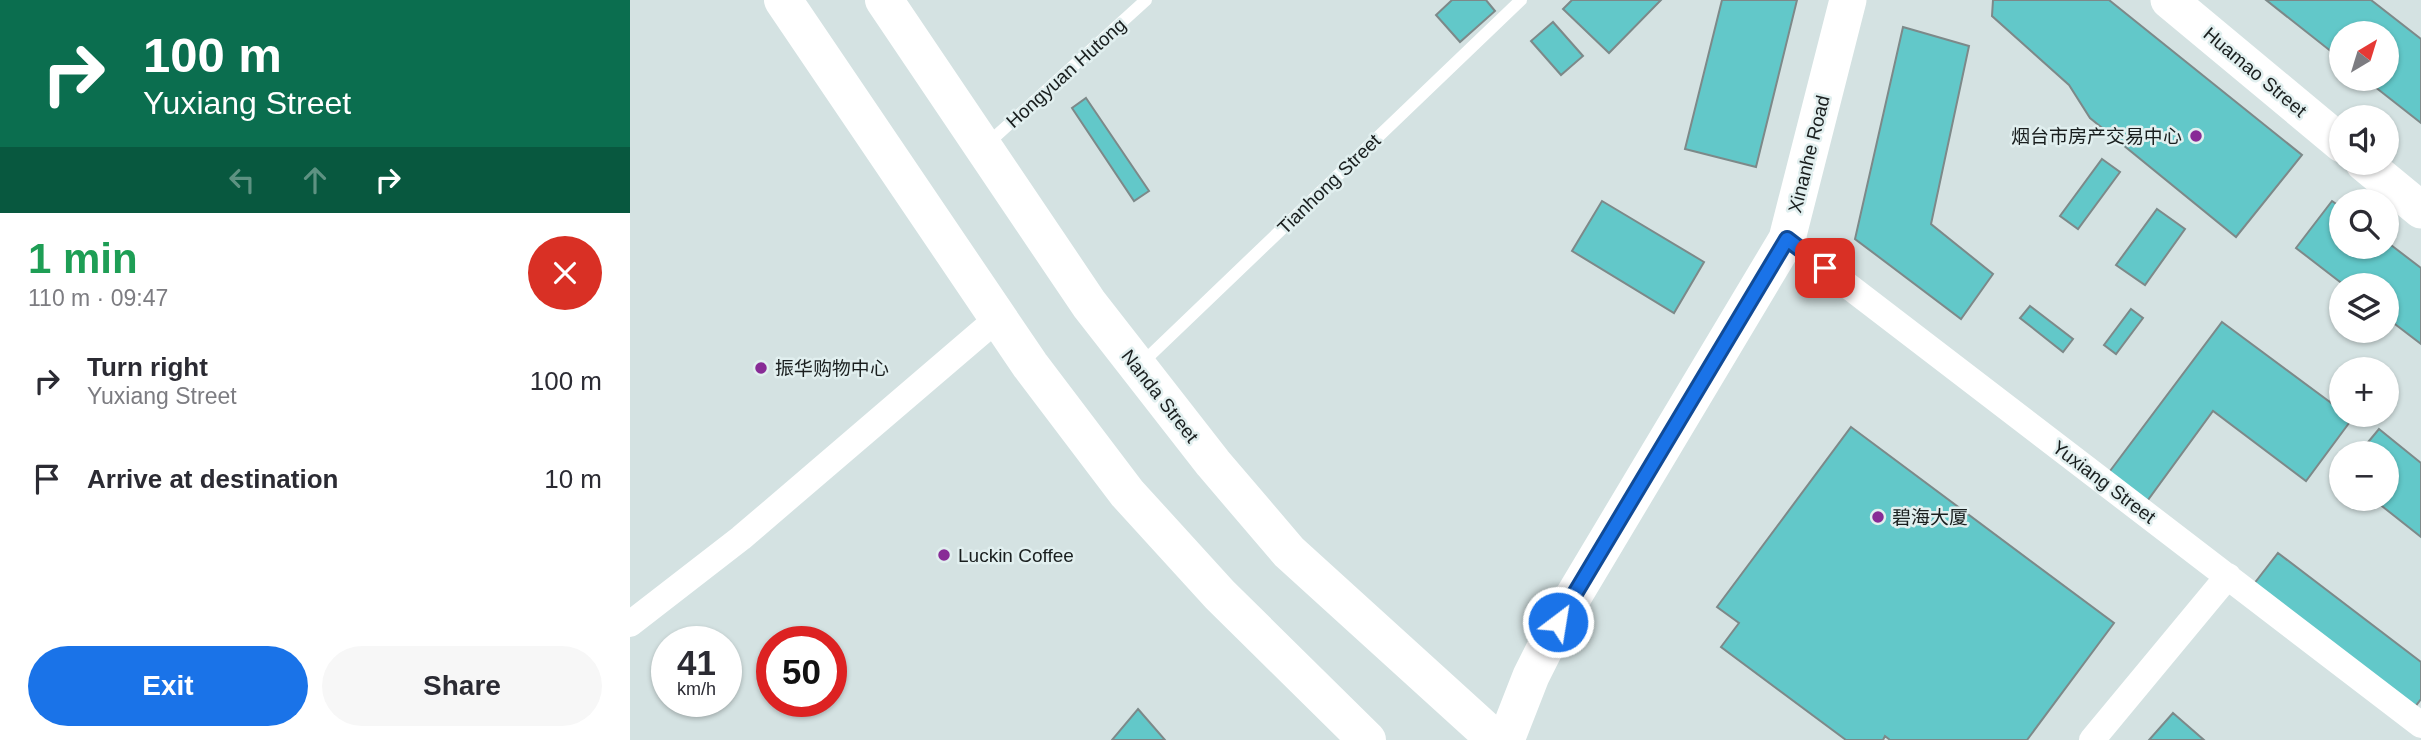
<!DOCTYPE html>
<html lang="en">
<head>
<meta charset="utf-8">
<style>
	:root { --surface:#fff; --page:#f7f7f7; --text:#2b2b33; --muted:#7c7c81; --accent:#1a73e8 }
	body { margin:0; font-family:Arial,"Noto Sans SC",sans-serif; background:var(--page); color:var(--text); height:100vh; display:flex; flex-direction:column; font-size:26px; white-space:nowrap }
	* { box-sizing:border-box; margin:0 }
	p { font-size:23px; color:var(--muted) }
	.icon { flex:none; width:38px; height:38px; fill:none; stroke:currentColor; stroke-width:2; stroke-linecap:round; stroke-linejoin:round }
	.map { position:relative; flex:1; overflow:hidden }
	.drawer { display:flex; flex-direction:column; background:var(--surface); width:630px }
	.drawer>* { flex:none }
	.top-card { background:#0b6e4f; color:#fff; overflow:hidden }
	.needle { width:46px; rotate:38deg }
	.controls { position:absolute; left:1699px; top:21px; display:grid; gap:14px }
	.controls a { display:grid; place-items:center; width:70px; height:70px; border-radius:50%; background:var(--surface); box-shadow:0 2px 5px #0004; font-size:35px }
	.speed { position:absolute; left:21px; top:626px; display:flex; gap:14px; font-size:35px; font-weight:700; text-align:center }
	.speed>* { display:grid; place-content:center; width:91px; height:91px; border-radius:50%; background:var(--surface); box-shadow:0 2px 5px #0004; line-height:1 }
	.speed small { font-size:18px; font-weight:400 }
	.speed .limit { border:10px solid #d22; background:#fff; color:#111 }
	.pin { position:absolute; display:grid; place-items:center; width:60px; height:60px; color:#fff; margin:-30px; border-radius:14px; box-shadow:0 4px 10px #0006 }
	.me { position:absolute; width:77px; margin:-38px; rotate:31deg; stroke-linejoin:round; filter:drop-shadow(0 0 5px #0008) }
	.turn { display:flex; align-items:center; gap:24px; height:147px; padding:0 28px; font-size:32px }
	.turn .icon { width:91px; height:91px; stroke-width:2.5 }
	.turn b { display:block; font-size:49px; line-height:60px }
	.lanes { display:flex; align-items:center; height:66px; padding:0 28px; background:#0003; justify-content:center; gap:35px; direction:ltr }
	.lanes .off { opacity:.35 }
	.round { display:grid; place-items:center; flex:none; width:74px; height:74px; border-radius:37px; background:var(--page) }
	.headline { display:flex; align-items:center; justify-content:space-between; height:119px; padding:0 28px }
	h1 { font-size:42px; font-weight:800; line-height:52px; color:#1e9e55 }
	.button { display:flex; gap:14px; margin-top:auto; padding:14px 28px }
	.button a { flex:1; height:80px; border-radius:42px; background:var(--accent); color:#fff; font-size:28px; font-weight:800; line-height:80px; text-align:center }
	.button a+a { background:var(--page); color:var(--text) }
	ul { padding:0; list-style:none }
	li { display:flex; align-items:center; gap:21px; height:98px; padding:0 28px }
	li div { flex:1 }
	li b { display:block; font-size:26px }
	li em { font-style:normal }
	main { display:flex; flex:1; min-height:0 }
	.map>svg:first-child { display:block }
	.building { fill:#62c8c9; stroke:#7d8989; stroke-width:2 }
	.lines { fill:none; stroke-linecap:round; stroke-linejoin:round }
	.lane { stroke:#fff; stroke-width:12 }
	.street { stroke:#fff; stroke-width:26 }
	.secondary { stroke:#fff; stroke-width:37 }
	.primary { stroke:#fff; stroke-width:38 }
	.route-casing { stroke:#114b97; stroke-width:18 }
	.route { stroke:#1a73e8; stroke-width:12 }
	.poi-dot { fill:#882b96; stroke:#e1efef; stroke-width:2.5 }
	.labels { text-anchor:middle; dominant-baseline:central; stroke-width:5; stroke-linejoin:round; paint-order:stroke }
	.street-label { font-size:19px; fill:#191e1e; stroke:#e1efef }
	.poi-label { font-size:19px; fill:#191e1e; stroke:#e1efef; text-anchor:start }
</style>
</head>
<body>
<main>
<section class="drawer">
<div class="top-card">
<div class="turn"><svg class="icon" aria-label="right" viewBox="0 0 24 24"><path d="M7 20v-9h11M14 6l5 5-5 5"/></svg><div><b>100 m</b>Yuxiang Street</div></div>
<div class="lanes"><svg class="icon off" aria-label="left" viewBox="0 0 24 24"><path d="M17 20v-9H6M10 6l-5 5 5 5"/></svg><svg class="icon off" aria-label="ahead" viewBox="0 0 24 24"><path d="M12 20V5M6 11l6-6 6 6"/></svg><svg class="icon" aria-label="right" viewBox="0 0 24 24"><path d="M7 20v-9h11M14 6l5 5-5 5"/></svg></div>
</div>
<div class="headline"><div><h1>1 min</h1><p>110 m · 09:47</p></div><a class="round" style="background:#d93025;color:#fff"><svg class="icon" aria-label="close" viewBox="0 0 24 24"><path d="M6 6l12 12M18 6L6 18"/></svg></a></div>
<ul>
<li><svg class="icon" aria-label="right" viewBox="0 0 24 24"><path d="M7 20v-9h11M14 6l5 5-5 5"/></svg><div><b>Turn right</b><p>Yuxiang Street</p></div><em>100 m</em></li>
<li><svg class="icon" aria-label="arrive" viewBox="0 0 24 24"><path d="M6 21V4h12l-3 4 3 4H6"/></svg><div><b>Arrive at destination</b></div><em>10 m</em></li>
</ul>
<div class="button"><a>Exit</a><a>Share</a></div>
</section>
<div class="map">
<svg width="1791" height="740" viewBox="0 0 1791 740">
	<rect width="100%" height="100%" fill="#d4e2e2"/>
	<path class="building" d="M 822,0 L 856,0 L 865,11 L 830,42 L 806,15 Z
		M 942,0 L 1031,0 L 979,53 L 933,9 Z
		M 1092,0 L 1167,0 L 1126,167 L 1055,149 Z
		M 1363,0 L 1479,0 L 1672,155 L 1606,237 L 1460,118 L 1439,85 L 1362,16 Z
		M 1636,0 L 1741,0 L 1791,39 L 1791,123 L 1735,79 L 1757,79 L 1757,33 L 1712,33 L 1712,60 Z
		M 923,22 L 953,56 L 931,75 L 901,41 Z
		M 1273,27 L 1339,46 L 1301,224 L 1363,274 L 1331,319 L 1225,239 Z
		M 456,98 L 519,191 L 504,201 L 442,108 Z
		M 1472,159 L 1490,172 L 1448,229 L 1430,216 Z
		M 972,201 L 1074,262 L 1044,313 L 942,251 Z
		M 1702,201 L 1712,208 L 1712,247 L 1757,247 L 1757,242 L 1791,268 L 1791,344 L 1757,318 L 1757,285 L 1714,285 L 1666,248 Z
		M 1527,209 L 1555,229 L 1515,285 L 1486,265 Z
		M 1400,306 L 1443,339 L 1433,352 L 1390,318 Z
		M 1501,309 L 1513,318 L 1486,354 L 1474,345 Z
		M 1592,322 L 1712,411 L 1712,415 L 1722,419 L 1676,481 L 1583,411 L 1515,504 L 1477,475 Z
		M 1221,427 L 1484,623 L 1397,740 L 1260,740 L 1255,736 L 1253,740 L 1216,740 L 1091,647 L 1109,623 L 1087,607 Z
		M 1749,429 L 1791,463 L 1791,537 L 1743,499 L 1757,499 L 1757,453 L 1729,453 Z
		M 1648,553 L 1791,662 L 1791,699 L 1781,712 L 1620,589 Z
		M 508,709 L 535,740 L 482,740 Z
		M 1543,713 L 1574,740 L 1519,740 Z"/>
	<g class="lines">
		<path class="lane" d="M 356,145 L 516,0
			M 512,363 L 891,0"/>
		<path class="street" d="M 1157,239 L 1791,725
			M 0,624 L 111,538 L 368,318
			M 1462,740 L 1598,576"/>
		<path class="secondary" d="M 1539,0 L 1712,144
			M 1734,163 L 1791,210
			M 876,740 L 901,676 L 928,622 L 1157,239 L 1218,0"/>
		<path class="primary" d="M 153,0 L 400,365 L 497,493 L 590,595 L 737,740
			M 254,0 L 459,304 L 583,463 L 659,552 L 866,740"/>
	</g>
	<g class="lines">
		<defs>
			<path id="route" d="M 928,622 L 1157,239 L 1195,268"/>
		</defs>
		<use href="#route" class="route-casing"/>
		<use href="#route" class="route"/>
	</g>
	<g class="poi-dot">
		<circle cx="1566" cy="136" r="7"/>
		<circle cx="131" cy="368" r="7"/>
		<circle cx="1248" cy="517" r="7"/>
		<circle cx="314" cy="555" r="7"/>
	</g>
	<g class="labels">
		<g class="street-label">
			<text transform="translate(1625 72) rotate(40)">Huamao Street</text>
			<text transform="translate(436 73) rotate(-42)">Hongyuan Hutong</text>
			<text transform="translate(1179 154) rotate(-76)">Xinanhe Road</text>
			<text transform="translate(699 184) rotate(-44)">Tianhong Street</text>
			<text transform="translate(530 396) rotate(52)">Nanda Street</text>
			<text transform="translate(1474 482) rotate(37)">Yuxiang Street</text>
		</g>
		<g class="poi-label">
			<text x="1552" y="136" text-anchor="end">烟台市房产交易中心</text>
			<text x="145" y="368">振华购物中心</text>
			<text x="1262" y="517">碧海大厦</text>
			<text x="328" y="555">Luckin Coffee</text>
		</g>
	</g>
</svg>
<div class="controls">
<a><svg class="needle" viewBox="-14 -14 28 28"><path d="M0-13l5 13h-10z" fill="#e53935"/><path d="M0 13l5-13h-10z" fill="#7c7c81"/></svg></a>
<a><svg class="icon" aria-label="sound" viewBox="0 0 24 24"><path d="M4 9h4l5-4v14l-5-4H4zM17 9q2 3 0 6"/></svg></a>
<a><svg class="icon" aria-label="search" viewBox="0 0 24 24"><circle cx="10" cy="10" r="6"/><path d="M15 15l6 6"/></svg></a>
<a><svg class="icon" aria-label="layers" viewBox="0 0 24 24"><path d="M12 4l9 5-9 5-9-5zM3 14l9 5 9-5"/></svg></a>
<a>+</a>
<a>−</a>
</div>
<div class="speed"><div>41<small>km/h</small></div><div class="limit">50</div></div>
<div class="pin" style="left:1195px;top:268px;background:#d93025"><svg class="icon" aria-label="arrive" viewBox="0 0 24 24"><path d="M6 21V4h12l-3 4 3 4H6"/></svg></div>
<svg class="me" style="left:928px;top:622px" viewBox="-20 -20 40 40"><circle r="17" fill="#1a73e8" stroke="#fff" stroke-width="3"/><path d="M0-11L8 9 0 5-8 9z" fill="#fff"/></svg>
</div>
</main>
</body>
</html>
